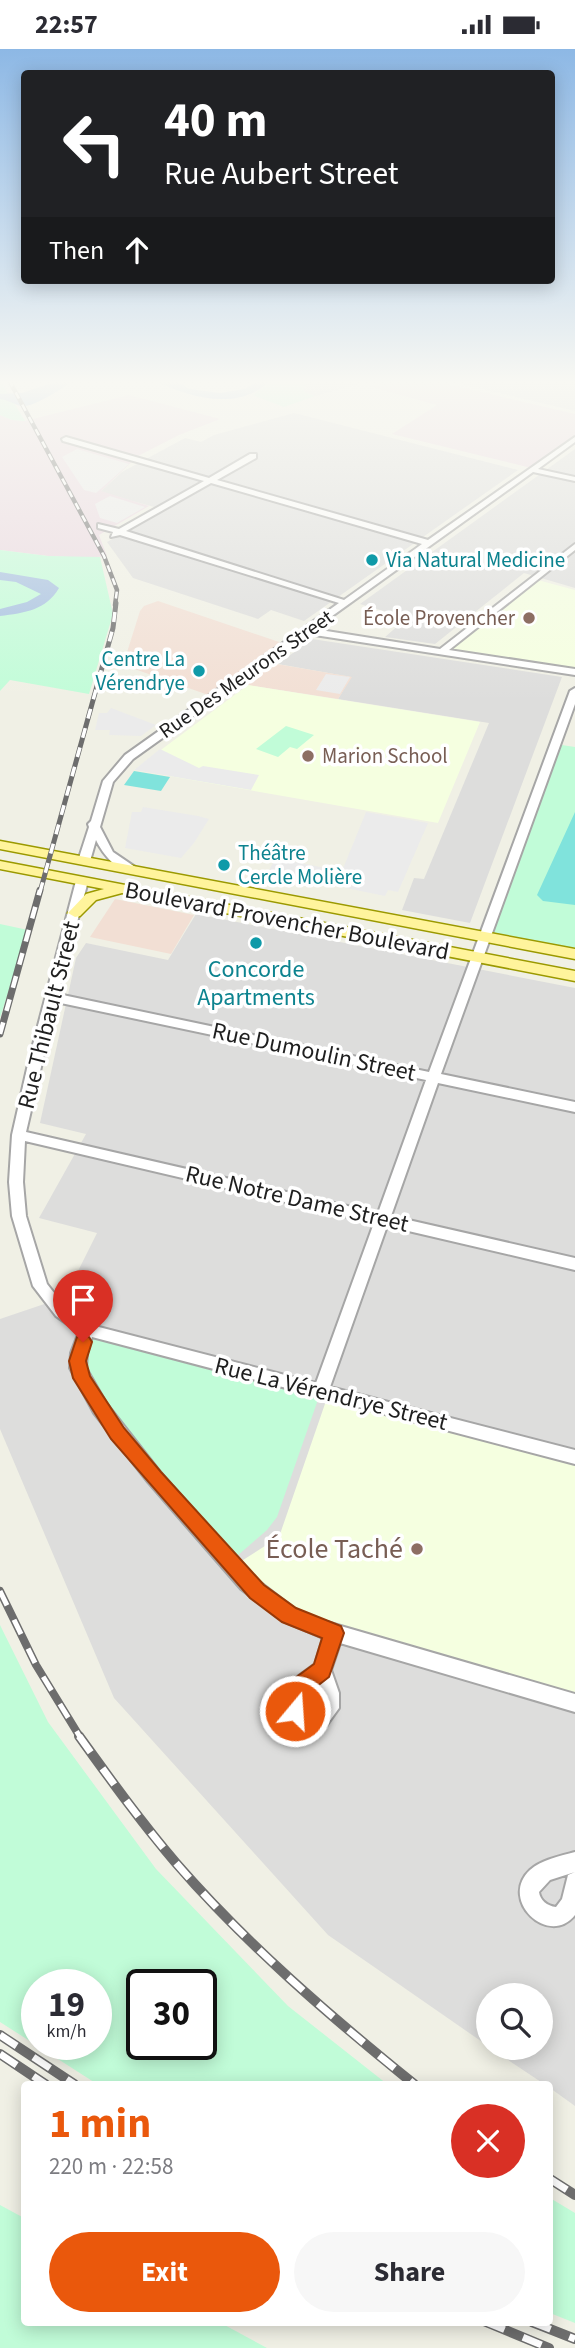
<!DOCTYPE html>
<html lang="en">
<head>
<meta charset="utf-8">
<style>
	:root { --surface:#fff; --page:#f7f7f7; --text:#2b2b33; --muted:#7c7c81; --accent:#ea580c }
	body { margin:0; font-family:"Source Sans 3",sans-serif; background:var(--page); color:var(--text); height:100vh; display:flex; flex-direction:column; font-size:26px; white-space:nowrap }
	* { box-sizing:border-box; margin:0 }
	p { font-size:23px; color:var(--muted) }
	.icon { flex:none; width:38px; height:38px; fill:none; stroke:currentColor; stroke-width:2; stroke-linecap:round; stroke-linejoin:round }
	.map { position:relative; flex:1; overflow:hidden }
	.side { position:absolute; left:21px; top:2032px; width:532px; height:245px; display:flex; flex-direction:column; background:var(--surface); border-radius:7px; box-shadow:0 4px 18px #0003 }
	.side>* { flex:none }
	.top-card { position:absolute; left:21px; top:21px; width:534px; height:214px; border-radius:7px; box-shadow:0 4px 18px #0003; background:#202124; color:#fff; overflow:hidden }
	.controls { position:absolute; left:476px; top:1934px; display:grid; gap:14px }
	.controls a { display:grid; place-items:center; width:77px; height:77px; border-radius:50%; background:var(--surface); box-shadow:0 4px 18px #0003; font-size:35px }
	.speed { position:absolute; left:21px; top:1920px; display:flex; gap:14px; font-size:35px; font-weight:700; text-align:center }
	.speed>* { display:grid; place-content:center; width:91px; height:91px; border-radius:50%; background:var(--surface); box-shadow:0 4px 18px #0003; line-height:1 }
	.speed small { font-size:18px; font-weight:400 }
	.speed .limit { border:4px solid #111; border-radius:10px; background:#fff; color:#111 }
	.pin { position:absolute; display:grid; place-items:center; width:60px; height:60px; color:#fff; margin:-72px -30px; border-radius:50% 50% 50% 0; rotate:-45deg; box-shadow:0 0 7px #0007 }
	.pin .icon { rotate:45deg }
	.me { position:absolute; width:77px; margin:-38px; rotate:18deg; stroke-linejoin:round; filter:drop-shadow(0 0 5px #0008) }
	.turn { display:flex; align-items:center; gap:24px; height:147px; padding:0 28px; font-size:32px }
	.turn .icon { width:91px; height:91px; stroke-width:2.5 }
	.turn b { display:block; font-size:49px; line-height:60px }
	.then { display:flex; align-items:center; height:66px; padding:0 28px; background:#0003; gap:14px; font-size:26px }
	.round { display:grid; place-items:center; flex:none; width:74px; height:74px; border-radius:37px; background:var(--page) }
	.headline { display:flex; align-items:center; justify-content:space-between; height:119px; padding:0 28px }
	h1 { font-size:42px; font-weight:700; line-height:52px; color:var(--accent) }
	.primary-button { display:flex; gap:14px; margin-top:auto; padding:14px 28px }
	.primary-button a { flex:1; height:80px; border-radius:42px; background:var(--accent); color:#fff; font-size:28px; font-weight:700; line-height:80px; text-align:center }
	.primary-button a+a { background:var(--page); color:var(--text) }
	.status { display:flex; justify-content:space-between; align-items:center; height:49px; padding:0 35px; background:var(--surface); direction:ltr }
	.status svg { height:19px; fill:currentColor }
	.map>svg:first-child { display:block }
	.residential { fill:#dddddc }
	.commercial { fill:#f2dfd4 }
	.industrial { fill:#ead7e0 }
	.education { fill:#f5ffe0 }
	.park { fill:#c1fcd8; fill-rule:evenodd }
	.pitch { fill:#80e3dc }
	.parking { fill:#ebebeb }
	.water { fill:#a4bfe0 }
	.lines { fill:none; stroke-linecap:round; stroke-linejoin:round }
	.minor-casing { stroke:#a6a6a6; stroke-width:4 }
	.major-casing { stroke:#9b9900; stroke-width:3 }
	.minor { fill:#fff; fill-rule:evenodd }
	.major { fill:#fff49c; fill-rule:evenodd }
	.rail-far4-casing { stroke:#6d6d6d; stroke-width:4.5 }
	.rail-far3-casing { stroke:#6d6d6d; stroke-width:5 }
	.rail-far2-casing { stroke:#6d6d6d; stroke-width:7 }
	.rail-far1-casing { stroke:#6d6d6d; stroke-width:8 }
	.rail-casing { stroke:#6d6d6d; stroke-width:10 }
	.rail-far4 { stroke:#fff; stroke-width:2.5; stroke-dasharray:7; stroke-linecap:butt }
	.rail-far3 { stroke:#fff; stroke-width:3.5; stroke-dasharray:10; stroke-linecap:butt }
	.rail-far2 { stroke:#fff; stroke-width:4.5; stroke-dasharray:12; stroke-linecap:butt }
	.rail-far1 { stroke:#fff; stroke-width:5; stroke-dasharray:16; stroke-linecap:butt }
	.rail { stroke:#fff; stroke-width:7; stroke-dasharray:20; stroke-linecap:butt }
	.route { fill:#ea580c; stroke:#983908; stroke-width:2 }
	.culture-dot { fill:#0f9aa8; stroke:#fff; stroke-width:2.5 }
	.education-dot { fill:#8d6e63; stroke:#fff; stroke-width:2.5 }
	.labels { text-anchor:middle; dominant-baseline:central; stroke-width:7; stroke-linejoin:round; paint-order:stroke }
	.far-culture-label { font-size:21px; fill:#0d838f; stroke:#fff; text-anchor:start }
	.far-education-label { font-size:21px; fill:#785e54; stroke:#fff; text-anchor:end }
	.far-street-label { font-size:21px; fill:#1f1f1f; stroke:#fff }
	.street-label { font-size:24px; fill:#1f1f1f; stroke:#fff }
	.culture-label { font-size:24px; fill:#0d838f; stroke:#fff }
	.near-education-label { font-size:28px; fill:#785e54; stroke:#fff; text-anchor:end }
</style>
</head>
<body>
<div class="status"><b>22:57</b><svg viewBox="0 0 49 12"><path d="M0 12V9h3v3zM5 12V6h3v6zM10 12V3h3v9zM15 12V0h3v12zM26 1h20v11H26zM47 4h2v5h-2z"/></svg></div>
<div class="map">
<svg width="575" height="2299" viewBox="0 0 575 2299">
	<rect width="100%" height="100%" fill="#f0f0e5"/>
	<path class="residential" d="M 308,331 L 373,331 L 315,347 L 303,342 Z
		M 444,331 L 575,331 L 575,362 Z
		M 294,364 L 518,421 L 304,572 L 271,561 L 258,570 L 133,529 L 107,493 L 165,461 L 100,443 L 122,423 L 185,389 L 201,393 L 214,386 Z
		M 575,400 L 575,539 L 524,524 L 435,595 L 385,588 L 407,569 L 360,555 Z
		M 312,590 L 562,628 L 470,874 L 402,861 L 414,829 L 424,830 L 489,674 L 338,650 L 351,628 L 278,615 Z
		M 196,865 L 575,939 L 575,2057 L 550,2039 L 550,2035 L 544,2035 L 490,1999 L 541,1998 L 541,1946 L 488,1946 L 488,1997 L 328,1886 L 114,1649 L 0,1380 L 0,1270 L 65,1248 L 97,1184 L 39,1169 L 86,1085 L 40,1074 L 76,909 L 86,894 L 168,911 Z"/>
	<path class="commercial" d="M 158,552 L 288,596 L 265,613 L 352,628 L 338,650 L 234,634 L 214,648 L 123,616 L 140,562 L 144,557 Z
		M 115,850 L 194,866 L 171,905 L 90,888 Z"/>
	<path class="industrial" d="M 396,331 L 431,331 L 575,365 L 575,387 L 531,419 L 392,385 L 437,356 L 371,338 Z
		M 129,346 L 220,370 L 179,386 L 138,407 L 101,442 L 149,457 L 99,486 L 107,507 L 86,509 L 48,507 L 0,501 L 0,366 L 12,371 L 25,372 Z"/>
	<path class="education" d="M 534,530 L 575,541 L 575,623 L 441,603 Z
		M 248,636 L 480,673 L 438,774 L 134,721 Z
		M 327,1349 L 575,1408 L 575,1651 L 305,1566 L 274,1547 L 240,1513 L 279,1488 Z"/>
	<path class="park" d="M 0,331 L 25,372 L 12,371 L 0,366 Z
		M 273,331 L 308,331 L 303,342 L 315,347 L 284,358 L 253,346 Z
		M 0,501 L 48,507 L 100,508 L 113,565 L 89,645 L 10,631 L 0,642 Z
		M 286,677 L 314,686 L 297,700 L 290,698 L 278,708 L 256,700 Z
		M 555,695 L 575,698 L 575,905 L 484,888 Z
		M 0,875 L 28,881 L 0,969 Z
		M 87,1281 L 321,1342 L 277,1468 L 267,1481 L 229,1514 L 81,1329 Z
		M 0,1576 L 48,1673 L 156,1820 L 288,1957 L 387,2035 L 97,2035 L 0,1973 ZM 37,1936 L 96,1936 L 96,1995 L 37,1995 ZM 142,1936 L 201,1936 L 201,1995 L 142,1995 Z
		M 550,2149 L 575,2164 L 575,2274 L 550,2264 Z
		M 0,2156 L 24,2169 L 24,2273 L 219,2273 L 267,2299 L 0,2299 Z"/>
	<path class="pitch" d="M 134,722 L 170,728 L 161,742 L 124,736 Z
		M 575,763 L 575,856 L 543,852 L 537,846 Z"/>
	<path class="parking" d="M 77,400 L 129,415 L 96,444 L 84,441 L 62,408 Z
		M 110,447 L 145,458 L 117,474 L 100,469 L 95,455 Z
		M 326,625 L 350,628 L 340,645 L 316,641 Z
		M 111,659 L 156,676 L 141,687 L 109,686 L 110,681 L 95,681 L 99,664 L 107,664 Z
		M 160,700 L 199,719 L 203,717 L 259,726 L 251,741 L 134,721 Z
		M 143,758 L 198,767 L 209,770 L 194,794 L 181,809 L 125,799 L 132,763 L 141,763 Z
		M 366,763 L 428,774 L 398,843 L 388,841 L 385,847 L 346,839 L 348,834 L 338,832 Z
		M 276,809 L 325,819 L 319,830 L 269,821 Z"/>
	<path class="water" d="M 61,331 L 76,331 C 64,337 35,359 21,357 C 14,355 8,351 0,350 L 0,345 L 22,344 Z
		M 154,331 L 175,331 L 189,340 L 220,344 L 245,340 L 259,331 L 271,331 C 239,363 189,349 154,331 Z
		M 0,523 L 48,531 L 59,539 C 46,561 25,564 0,567 L 0,560 L 27,553 L 41,545 L 16,533 L 0,531 Z"/>
	<g class="lines">
		<defs>
			<path id="minor" d="M 66,388 L 209,429 L 250,405 L 256,405 L 256,409 L 217,431 L 428,491 L 575,388 L 575,393 L 538,420 L 575,428 L 575,432 L 533,423 L 314,580 L 440,600 L 575,495 L 575,501 L 449,601 L 575,620 L 575,626 L 308,585 L 133,710 L 113,733 L 100,778 L 113,803 L 138,820 L 138,824 C 120,826 103,806 96,791 L 90,812 L 84,815 L 80,814 L 78,812 L 89,778 L 88,775 L 91,772 L 103,732 L 125,706 L 339,554 L 120,486 L 111,488 L 113,483 L 98,479 L 98,475 L 119,480 L 204,432 L 63,392 L 62,390 ZM 211,434 L 422,495 L 344,551 L 126,482 Z
				M 575,639 L 575,655 L 441,1025 L 575,1053 L 575,1063 L 438,1034 L 391,1167 L 575,1209 L 575,1221 L 387,1177 L 330,1338 L 575,1401 L 575,1415 L 92,1288 L 87,1304 L 86,1319 L 106,1354 L 160,1423 L 253,1528 L 295,1560 L 320,1571 L 575,1645 L 575,1663 L 340,1594 L 331,1621 L 339,1644 L 339,1659 L 326,1677 L 308,1680 L 290,1670 L 282,1650 L 293,1631 L 315,1615 L 323,1589 L 283,1572 L 241,1540 L 148,1433 L 94,1364 L 70,1319 L 71,1304 L 79,1283 L 56,1267 L 33,1237 L 12,1167 L 9,1133 L 12,1086 L 29,1011 L 76,832 L 82,829 L 88,832 L 58,945 L 429,1023 L 570,642 ZM 56,953 L 426,1031 L 378,1164 L 26,1083 ZM 25,1092 L 374,1174 L 316,1334 L 91,1276 L 66,1259 L 47,1235 L 26,1167 L 23,1133 ZM 318,1635 L 321,1644 L 321,1656 L 314,1662 L 308,1662 L 300,1652 L 305,1643 Z
				M 575,1803 L 575,1823 L 550,1831 L 539,1843 C 540,1851 547,1857 556,1858 L 562,1850 L 568,1826 L 575,1823 L 575,1866 C 549,1899 498,1851 530,1821 C 541,1811 560,1807 575,1803 Z"/>
			<path id="major" d="M 0,792 L 575,900 L 575,910 L 0,800 Z
				M 0,812 L 575,922 L 575,932 L 122,844 L 96,851 L 80,867 L 75,868 L 68,864 L 86,845 L 104,840 L 0,820 Z"/>
		</defs>
		<use href="#minor" class="minor-casing"/>
		<use href="#major" class="major-casing"/>
		<use href="#minor" class="minor"/>
		<use href="#major" class="major"/>
		<defs>
			<path id="rail-far4" d="M 9,331 L 104,507 L 117,541 L 115,556"/>
			<path id="rail-far3" d="M 40,843 L 113,579 L 116,554"/>
			<path id="rail-far2" d="M 0,985 L 40,841"/>
			<path id="rail-far1" d="M 0,1542 L 36,1616 L 80,1688"/>
			<path id="rail" d="M 79,1687 C 110,1730 141,1773 176,1814 C 247,1896 330,1967 414,2035
				M 0,1986 L 74,2035
				M 0,2005 L 45,2035
				M 550,2130 L 575,2146
				M 486,2273 L 549,2299
				M 532,2273 L 575,2290"/>
		</defs>
		<use href="#rail-far4" class="rail-far4-casing"/>
		<use href="#rail-far3" class="rail-far3-casing"/>
		<use href="#rail-far2" class="rail-far2-casing"/>
		<use href="#rail-far1" class="rail-far1-casing"/>
		<use href="#rail" class="rail-casing"/>
		<use href="#rail-far4" class="rail-far4"/>
		<use href="#rail-far3" class="rail-far3"/>
		<use href="#rail-far2" class="rail-far2"/>
		<use href="#rail-far1" class="rail-far1"/>
		<use href="#rail" class="rail"/>
	</g>
	<linearGradient id="sky" x2="0" y2="1"><stop stop-color="#8db8e5"/><stop offset="0.51" stop-color="#f8f8f3"/><stop offset="1" stop-color="#f8f8f3" stop-opacity="0"/></linearGradient>
	<rect width="575" height="653" fill="url(#sky)"/>
	<path class="route" d="M 83,1286 L 89,1288 L 92,1293 L 86,1312 L 90,1327 L 124,1379 L 161,1423 L 264,1536 L 296,1559 L 341,1577 L 344,1584 L 329,1628 L 302,1649 L 305,1662 L 302,1670 L 295,1673 L 287,1670 L 281,1650 L 287,1635 L 314,1615 L 322,1589 L 282,1573 L 250,1549 L 111,1390 L 73,1329 L 69,1312 L 77,1288 Z"/>
	<g class="culture-dot">
		<circle cx="372" cy="511" r="7"/>
		<circle cx="199" cy="622" r="7"/>
		<circle cx="224" cy="816" r="7"/>
		<circle cx="256" cy="894" r="7"/>
	</g>
	<g class="education-dot">
		<circle cx="529" cy="569" r="7"/>
		<circle cx="308" cy="707" r="7"/>
		<circle cx="417" cy="1500" r="7"/>
	</g>
	<g class="labels">
		<g class="far-culture-label">
			<text x="386" y="511">Via Natural Medicine</text>
			<text x="185" y="610" text-anchor="end">Centre La<tspan x="185" dy="24">Vérendrye</tspan></text>
			<text x="238" y="804">Théâtre<tspan x="238" dy="24">Cercle Molière</tspan></text>
		</g>
		<g class="far-education-label">
			<text x="515" y="569">École Provencher</text>
			<text x="322" y="707" text-anchor="start">Marion School</text>
		</g>
		<g class="far-street-label">
			<text transform="translate(246 625) rotate(-35)">Rue Des Meurons Street</text>
		</g>
		<g class="street-label">
			<text transform="translate(287 872) rotate(11)">Boulevard Provencher Boulevard</text>
			<text transform="translate(49 966) rotate(-76)">Rue Thibault Street</text>
			<text transform="translate(314 1003) rotate(12)">Rue Dumoulin Street</text>
			<text transform="translate(297 1150) rotate(13)">Rue Notre Dame Street</text>
			<text transform="translate(331 1345) rotate(14)">Rue La Vérendrye Street</text>
		</g>
		<g class="culture-label">
			<text x="256" y="920">Concorde<tspan x="256" dy="28">Apartments</tspan></text>
		</g>
		<g class="near-education-label">
			<text x="403" y="1500">École Taché</text>
		</g>
	</g>
</svg>
<div class="controls">
<a><svg class="icon" aria-label="search" viewBox="0 0 24 24"><circle cx="10" cy="10" r="6"/><path d="M15 15l6 6"/></svg></a>
</div>
<div class="speed"><div>19<small>km/h</small></div><div class="limit">30</div></div>
<div class="pin" style="left:83px;top:1293px;background:#d93025"><svg class="icon" aria-label="arrive" viewBox="0 0 24 24"><path d="M6 21V4h12l-3 4 3 4H6"/></svg></div>
<svg class="me" style="left:295px;top:1662px" viewBox="-20 -20 40 40"><circle r="17" fill="#ea580c" stroke="#fff" stroke-width="3"/><path d="M0-11L8 9 0 5-8 9z" fill="#fff"/></svg>
<div class="top-card">
<div class="turn"><svg class="icon" aria-label="left" viewBox="0 0 24 24"><path d="M17 20v-9H6M10 6l-5 5 5 5"/></svg><div><b>40 m</b>Rue Aubert Street</div></div>
<div class="then">Then<svg class="icon" aria-label="ahead" viewBox="0 0 24 24"><path d="M12 20V5M6 11l6-6 6 6"/></svg></div>
</div>
<section class="side">
<div class="headline"><div><h1>1 min</h1><p>220 m · 22:58</p></div><a class="round" style="background:#d93025;color:#fff"><svg class="icon" aria-label="close" viewBox="0 0 24 24"><path d="M6 6l12 12M18 6L6 18"/></svg></a></div>
<div class="primary-button"><a>Exit</a><a>Share</a></div>
</section>
</div>
</body>
</html>
